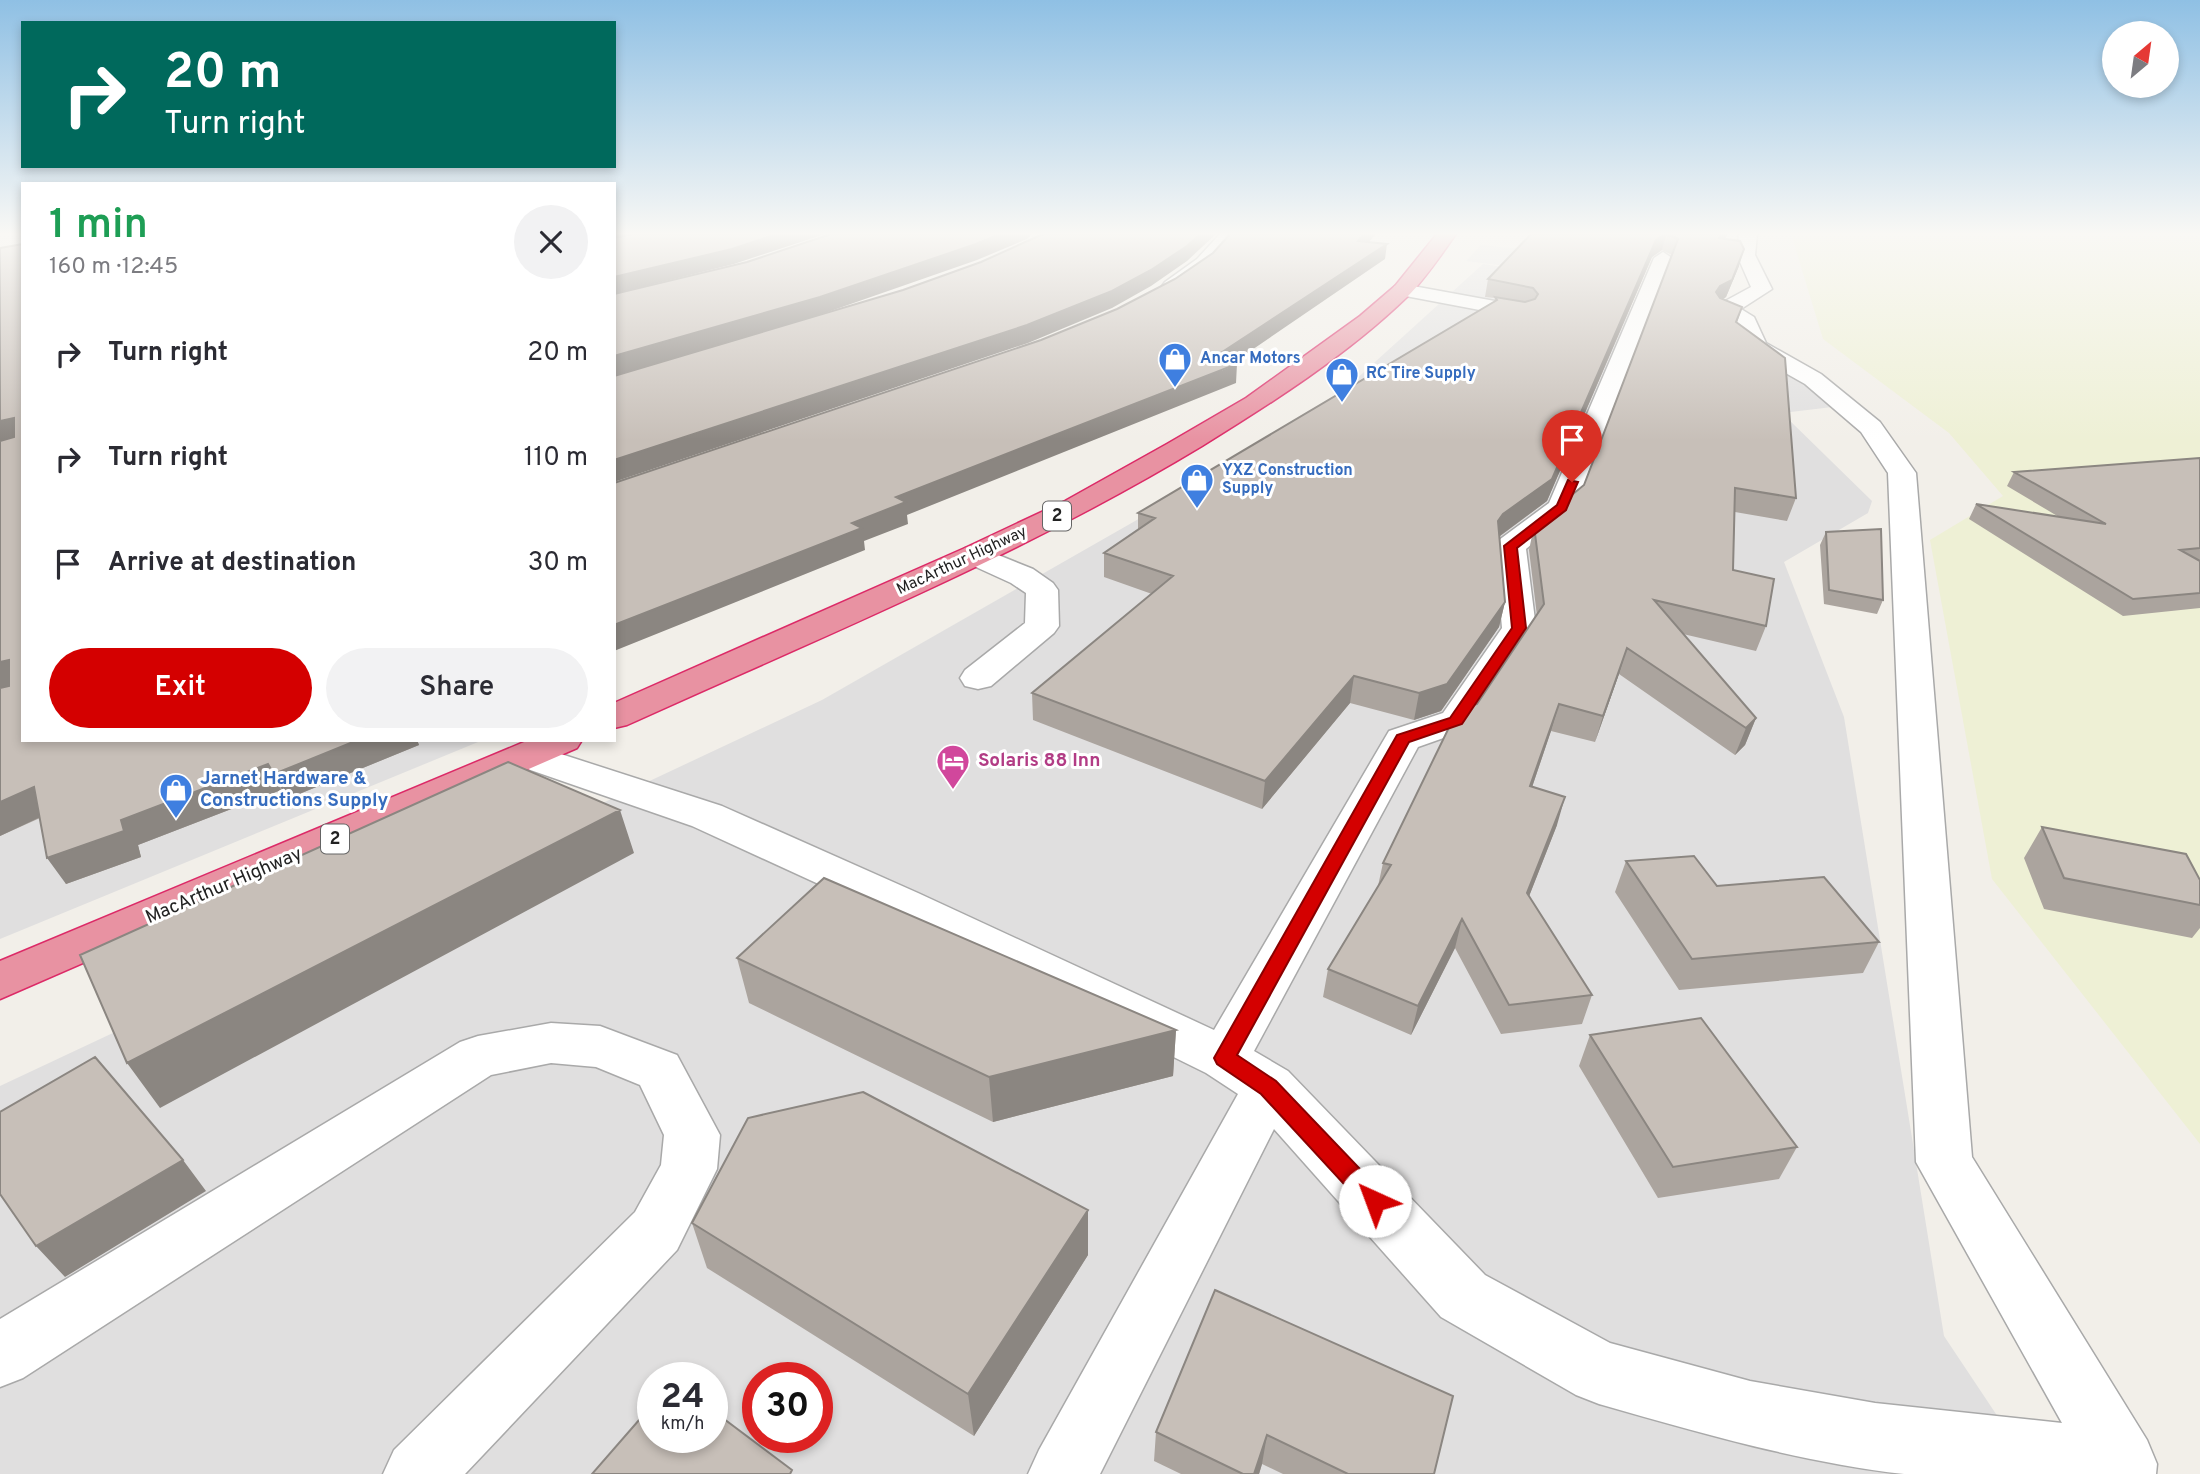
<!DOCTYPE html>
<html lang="en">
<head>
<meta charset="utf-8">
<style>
	:root { --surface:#fff; --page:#f2f2f3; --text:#2b2b33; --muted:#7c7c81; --accent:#d40000 }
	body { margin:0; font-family:Overpass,sans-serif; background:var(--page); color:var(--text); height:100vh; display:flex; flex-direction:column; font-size:26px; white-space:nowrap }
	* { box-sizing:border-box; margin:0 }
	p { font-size:23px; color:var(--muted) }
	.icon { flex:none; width:38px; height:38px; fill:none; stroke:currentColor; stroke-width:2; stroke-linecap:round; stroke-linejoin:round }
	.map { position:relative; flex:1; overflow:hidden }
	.side { position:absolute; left:21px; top:182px; width:595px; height:560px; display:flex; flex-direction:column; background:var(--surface); border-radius:0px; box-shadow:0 4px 10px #0003 }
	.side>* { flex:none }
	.banner { position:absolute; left:21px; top:21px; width:595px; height:147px; border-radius:0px; box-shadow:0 4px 10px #0003; background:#00695c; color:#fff; overflow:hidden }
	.needle { width:46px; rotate:29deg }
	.fabs { position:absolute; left:2102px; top:21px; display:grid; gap:14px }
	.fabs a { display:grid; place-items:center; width:77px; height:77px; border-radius:50%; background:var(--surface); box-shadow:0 4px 10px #0003; font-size:35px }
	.speed { position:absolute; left:637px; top:1362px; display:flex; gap:14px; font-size:35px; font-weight:700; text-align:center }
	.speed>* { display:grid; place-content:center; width:91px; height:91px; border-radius:50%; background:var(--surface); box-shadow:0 4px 10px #0003; line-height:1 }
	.speed small { font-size:18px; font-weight:400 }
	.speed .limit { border:10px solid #d22; background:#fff; color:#111 }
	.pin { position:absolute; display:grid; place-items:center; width:60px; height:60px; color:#fff; margin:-72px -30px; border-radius:50% 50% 50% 0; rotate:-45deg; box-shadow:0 0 7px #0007 }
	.pin .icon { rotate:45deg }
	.me { position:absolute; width:77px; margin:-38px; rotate:317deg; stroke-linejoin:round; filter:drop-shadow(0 0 5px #0008) }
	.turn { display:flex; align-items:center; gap:24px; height:147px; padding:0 28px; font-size:32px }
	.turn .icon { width:91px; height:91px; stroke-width:2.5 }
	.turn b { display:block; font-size:49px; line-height:60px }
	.round { display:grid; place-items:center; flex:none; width:74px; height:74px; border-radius:37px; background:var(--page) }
	.summary { display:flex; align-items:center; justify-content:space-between; height:119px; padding:0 28px }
	h1 { font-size:42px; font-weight:600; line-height:52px; color:#1e9e55 }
	.primary-button { display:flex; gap:14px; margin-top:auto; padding:14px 28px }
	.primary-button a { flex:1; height:80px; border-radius:42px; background:var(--accent); color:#fff; font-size:28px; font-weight:600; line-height:80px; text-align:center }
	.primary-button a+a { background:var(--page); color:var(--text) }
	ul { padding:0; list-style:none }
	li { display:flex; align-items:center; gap:21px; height:105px; padding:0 28px }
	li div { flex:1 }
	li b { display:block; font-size:26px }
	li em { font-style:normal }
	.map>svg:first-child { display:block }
	.residential { fill:#e0dfdf; fill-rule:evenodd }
	.farmland { fill:#eef0d5 }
	.parking { fill:#e2e2e2 }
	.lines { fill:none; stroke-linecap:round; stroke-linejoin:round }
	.minor-casing { stroke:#a9a9a9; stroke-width:3 }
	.highway-casing { stroke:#dc2a67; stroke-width:3 }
	.minor { fill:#fff; fill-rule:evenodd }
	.highway { fill:#e892a2; fill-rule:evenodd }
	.wall { fill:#aba49e }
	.shaded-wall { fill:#8b8681 }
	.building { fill:#c7bfb8; stroke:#8b8681; stroke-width:2 }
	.route { fill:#d40000; stroke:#8a0000; stroke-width:2 }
	.labels { text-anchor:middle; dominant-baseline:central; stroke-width:6; stroke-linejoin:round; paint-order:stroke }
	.far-shop-label { font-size:16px; font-weight:bold; fill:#366cbe; stroke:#fff; text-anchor:start }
	.far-street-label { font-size:16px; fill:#222; stroke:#fff }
	.shield { fill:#fff; stroke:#646464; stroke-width:2 }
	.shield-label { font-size:18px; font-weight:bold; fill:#222 }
	.hotel-label { font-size:19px; font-weight:bold; fill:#b23c85; stroke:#fff; text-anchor:start }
	.shop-label { font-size:19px; font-weight:bold; fill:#366cbe; stroke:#fff; text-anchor:start }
	.street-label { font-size:19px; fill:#222; stroke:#fff }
</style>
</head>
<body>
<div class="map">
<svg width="2200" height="1474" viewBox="0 0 2200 1474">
	<rect width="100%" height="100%" fill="#f2efe9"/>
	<path class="residential" d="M 0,249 L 23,740 L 483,740 L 0,939 Z
		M 1483,264 L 1589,280 L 1639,317 L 1771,365 L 1807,383 L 1841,406 L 1782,413 L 1872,501 L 1868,513 L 1784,562 L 1844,717 L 1944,1336 L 2036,1474 L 0,1474 L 0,1086 L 822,700 L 1310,421 ZM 653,1377 L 712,1377 L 712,1437 L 653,1437 ZM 758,1377 L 817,1377 L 817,1437 L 758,1437 Z"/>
	<path class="farmland" d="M 1791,234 L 2200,234 L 2200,1144 L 1992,879 L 1930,540 L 2003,496 L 1949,433 L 1823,339 Z"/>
	<path class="parking" d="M 1481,245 L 1520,249 L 1506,266 L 1466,261 Z"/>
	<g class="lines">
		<defs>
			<path id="minor" d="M 1220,234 L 1239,234 C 1226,252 1188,296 1165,290 L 1162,286 L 1165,282 L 1197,259 Z
				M 1739,234 L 1757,234 L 1755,255 L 1772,289 L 1741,309 L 1754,317 L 1766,343 L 1821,374 L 1880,422 L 1916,473 L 1972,1157 L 2147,1440 L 2157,1464 L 2156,1474 L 1904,1474 C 1800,1462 1700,1433 1599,1404 L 1576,1395 L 1441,1317 L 1274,1129 L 1100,1474 L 1028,1474 L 1039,1450 L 1238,1094 L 1206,1073 L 886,915 L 692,826 L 516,765 L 510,756 L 516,747 L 530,744 L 722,806 L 918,893 L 1214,1030 L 1389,731 L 1443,713 L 1502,628 L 1495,546 L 1499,540 L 1549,503 L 1654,258 L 1663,252 L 1672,258 L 1576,507 L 1526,549 L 1536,628 L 1469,729 L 1418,747 L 1254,1051 L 1288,1071 L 1485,1275 L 1610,1343 L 1750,1381 L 1875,1403 L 2062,1423 L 1916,1162 L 1888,473 L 1861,432 L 1805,384 L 1748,352 L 1738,324 L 1716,314 L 1713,310 L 1716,306 L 1751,287 L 1737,255 Z
				M 1402,284 L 1522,306 L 1529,308 L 1532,312 L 1529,316 L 1522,318 L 1395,294 L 1392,290 L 1395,286 Z
				M 976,546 L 1033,569 L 1053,583 L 1058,590 L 1059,626 L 1054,633 L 991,686 L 978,689 L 965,686 L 960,678 L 965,670 L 1025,623 L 1026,593 L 1011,583 L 965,562 L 961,555 L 965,548 Z
				M 551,1023 L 600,1026 L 677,1055 L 720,1135 L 717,1169 L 677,1250 L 465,1474 L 383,1474 L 394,1450 L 635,1212 L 661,1165 L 664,1135 L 640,1085 L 596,1067 L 551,1063 L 491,1075 L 23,1378 L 0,1387 L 0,1319 L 460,1042 L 478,1036 Z"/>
			<path id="highway" d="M 1437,234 L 1456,234 C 1441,255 1425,279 1407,297 C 1347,355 1273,402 1202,446 C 1020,556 821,637 627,725 L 614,728 L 614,703 L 965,548 L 1065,501 L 1167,444 L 1246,398 L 1360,316 L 1395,286 Z
				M 529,740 L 582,740 L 577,748 L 0,999 L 0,961 Z"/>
		</defs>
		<use href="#minor" class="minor-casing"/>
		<use href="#highway" class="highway-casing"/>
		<use href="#minor" class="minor"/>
		<use href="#highway" class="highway"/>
	</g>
	<path class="wall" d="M 1531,234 L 1728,234 L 1725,239 L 1739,266 L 1726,297 L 1723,299 L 1742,307 L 1737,323 L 1796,498 L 1787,521 L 1735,512 L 1733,570 L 1766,626 L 1756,651 L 1683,634 L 1756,718 L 1745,745 L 1735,755 L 1619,674 L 1595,742 L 1551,731 L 1532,787 L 1557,825 L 1529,896 L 1592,995 L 1582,1024 L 1501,1034 L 1455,948 L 1411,1035 L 1323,997 L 1328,969 L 1378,886 L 1383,863 L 1477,704 L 1537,616 L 1529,550 L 1534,526 L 1584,485 L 1672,255 L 1662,250 L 1652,257 L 1547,501 L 1499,537 L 1505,602 L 1499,627 L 1441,711 L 1414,720 L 1350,703 L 1262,809 L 1033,720 L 1032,693 L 1152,594 L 1104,577 L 1104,553 L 1138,530 L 1138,513 L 1494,302 L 1495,298 L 1485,297 L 1488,279 Z
		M 0,248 L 23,740 L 417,740 L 419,745 L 287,799 L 281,790 L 138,845 L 141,857 L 66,884 L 40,818 L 0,836 Z
		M 2200,458 L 2200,608 L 2123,616 L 1969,519 L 1976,504 L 2059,517 L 2007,486 L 2014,472 Z
		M 1826,532 L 1883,600 L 1877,614 L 1824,604 L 1820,545 Z
		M 2042,827 L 2200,880 L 2200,928 L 2192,938 L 2044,909 L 2024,858 Z
		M 1626,861 L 1717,886 L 1879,942 L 1863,973 L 1679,990 L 1615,892 Z
		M 737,958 L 1176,1030 L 1173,1076 L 993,1122 L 749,1003 Z
		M 1590,1035 L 1797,1147 L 1779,1179 L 1658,1198 L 1579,1066 Z
		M 692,1223 L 1088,1255 L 974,1436 L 707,1268 Z
		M 1215,1290 L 1434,1474 L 1283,1474 L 1262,1464 L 1259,1474 L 1181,1474 L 1154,1461 L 1156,1432 Z"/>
	<path class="shaded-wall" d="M 614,234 L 634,234 L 614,239 Z
		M 777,234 L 825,234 L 734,264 L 614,294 L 614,277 Z
		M 1000,234 L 1032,234 L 1027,239 L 977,260 L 822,314 L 614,376 L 614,356 Z
		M 1200,234 L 1216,234 L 1187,261 L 1151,286 L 1112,308 L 1028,343 L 614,482 L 614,460 Z
		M 1364,234 L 1376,234 L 1356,256 L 1358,241 Z
		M 1665,234 L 1666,234 L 1662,250 L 1652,257 L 1547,501 L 1497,538 L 1498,521 L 1656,240 Z
		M 1722,234 L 1728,234 L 1715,255 L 1719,238 Z
		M 1387,244 L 1385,259 L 1221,371 L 1237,364 L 1236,383 L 907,515 L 908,524 L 864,541 L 865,550 L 614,651 L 614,625 L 852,523 L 896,497 L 1213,358 Z
		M 1744,249 L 1739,266 L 1726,297 L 1715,304 L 1716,292 Z
		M 14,418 L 23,435 L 0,444 L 0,421 Z
		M 1505,602 L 1499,627 L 1441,711 L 1414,720 L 1419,693 Z
		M 1627,648 L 1619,674 L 1595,742 L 1603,716 Z
		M 9,660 L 23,681 L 0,690 L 0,662 Z
		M 1354,676 L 1350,703 L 1262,809 L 1265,781 Z
		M 1559,704 L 1551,731 L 1523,814 L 1530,786 Z
		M 1756,718 L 1745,745 L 1735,755 L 1746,728 Z
		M 358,740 L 417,740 L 419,745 L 287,799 L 274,774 Z
		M 268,764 L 281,790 L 138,845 L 141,857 L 66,884 L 47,858 L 121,820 Z
		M 34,787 L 51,812 L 0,836 L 0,802 Z
		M 1565,797 L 1557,825 L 1519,922 L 1527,893 Z
		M 620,810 L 634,853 L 160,1108 L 127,1063 Z
		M 1462,919 L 1455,948 L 1411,1035 L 1418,1006 Z
		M 1176,1030 L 1173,1076 L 993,1122 L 989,1077 Z
		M 183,1160 L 206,1191 L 65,1277 L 36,1246 Z
		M 1088,1210 L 1088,1255 L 974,1436 L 968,1394 Z
		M 1267,1435 L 1262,1464 L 1259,1474 L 1254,1474 Z"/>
	<path class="building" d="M 632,234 L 777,234 L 732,249 L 614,277 L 614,238 Z
		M 831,234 L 1000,234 L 976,244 L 820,297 L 614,356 L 614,294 L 747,262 Z
		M 1043,234 L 1200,234 L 1187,246 L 1151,270 L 1112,291 L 1027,325 L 614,460 L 614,376 L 903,290 L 981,262 Z
		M 1230,234 L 1364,234 L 1358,241 L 1387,244 L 1213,358 L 1237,364 L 896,497 L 906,502 L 852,523 L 862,528 L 614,625 L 614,483 L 1041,340 L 1117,309 L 1175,279 L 1213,253 Z
		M 1531,234 L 1665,234 L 1656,240 L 1552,479 L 1503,514 L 1498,521 L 1505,602 L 1447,684 L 1419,693 L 1354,676 L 1265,781 L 1032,693 L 1173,576 L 1104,553 L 1155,518 L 1138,513 L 1497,300 L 1495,297 L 1525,302 L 1535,299 L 1538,294 L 1533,288 L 1488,279 Z
		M 1668,234 L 1722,234 L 1719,238 L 1740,241 L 1744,249 L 1732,280 L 1720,286 L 1716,292 L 1720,298 L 1742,307 L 1736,322 L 1785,358 L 1796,498 L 1735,488 L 1733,570 L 1774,579 L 1766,626 L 1654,600 L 1756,718 L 1746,728 L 1627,648 L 1603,716 L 1559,704 L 1530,786 L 1565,797 L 1527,893 L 1592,995 L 1509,1005 L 1462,919 L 1418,1006 L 1328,969 L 1391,865 L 1383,863 L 1457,711 L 1477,704 L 1544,604 L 1534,526 L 1584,485 L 1678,239 Z
		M 23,244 L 23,740 L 358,740 L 274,774 L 268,764 L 121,820 L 124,831 L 47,858 L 34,787 L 0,802 L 0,688 L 9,686 L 9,660 L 0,662 L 0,441 L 14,437 L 14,418 L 0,421 L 0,248 Z
		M 2200,458 L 2200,548 L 2180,550 L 2200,561 L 2200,593 L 2133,599 L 1976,504 L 2106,524 L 2014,472 Z
		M 1881,529 L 1883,600 L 1829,590 L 1826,532 Z
		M 508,762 L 620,810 L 127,1063 L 80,955 Z
		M 2042,827 L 2186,854 L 2200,880 L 2200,905 L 2064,878 Z
		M 1694,856 L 1717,886 L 1824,877 L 1879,942 L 1692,959 L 1626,861 Z
		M 824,878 L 1176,1030 L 989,1077 L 737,958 Z
		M 1701,1018 L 1797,1147 L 1673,1167 L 1590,1035 Z
		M 95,1057 L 183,1160 L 36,1246 L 0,1194 L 0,1112 Z
		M 863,1092 L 1088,1210 L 968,1394 L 692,1223 L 748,1118 Z
		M 1215,1290 L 1453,1396 L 1434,1474 L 1348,1474 L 1267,1435 L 1254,1474 L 1243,1474 L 1156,1432 Z
		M 653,1404 L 653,1437 L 712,1437 L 712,1410 L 792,1470 L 790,1474 L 592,1474 Z"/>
	<linearGradient id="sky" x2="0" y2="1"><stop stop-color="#8fc0e4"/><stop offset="0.53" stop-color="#f9f8f5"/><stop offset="1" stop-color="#f9f8f5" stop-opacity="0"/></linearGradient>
	<rect width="2200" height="441" fill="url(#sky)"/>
	<path class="route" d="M 1568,480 L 1578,482 L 1566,510 L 1517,548 L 1526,628 L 1462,724 L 1409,742 L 1237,1055 L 1276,1081 L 1383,1193 L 1387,1201 L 1383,1208 L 1375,1212 L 1366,1208 L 1261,1094 L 1217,1064 L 1214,1058 L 1397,735 L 1450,718 L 1512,628 L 1504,546 L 1557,505 Z"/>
	<defs>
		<symbol id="shop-pin" viewBox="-11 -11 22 30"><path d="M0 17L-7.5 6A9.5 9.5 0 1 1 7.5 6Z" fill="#3f7fe0" stroke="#fff"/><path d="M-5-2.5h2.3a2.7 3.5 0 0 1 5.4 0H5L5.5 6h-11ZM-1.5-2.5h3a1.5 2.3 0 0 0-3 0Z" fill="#fff"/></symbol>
		<symbol id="hotel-pin" viewBox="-11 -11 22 30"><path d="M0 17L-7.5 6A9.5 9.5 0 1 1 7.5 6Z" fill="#d1479c" stroke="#fff"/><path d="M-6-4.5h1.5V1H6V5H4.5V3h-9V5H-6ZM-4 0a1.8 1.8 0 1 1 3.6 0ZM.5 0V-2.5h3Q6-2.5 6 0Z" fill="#fff"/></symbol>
	</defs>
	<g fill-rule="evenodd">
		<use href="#shop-pin" x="1156" y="340" width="38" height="52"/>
		<use href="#shop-pin" x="1323" y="355" width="38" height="52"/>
		<use href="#shop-pin" x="1178" y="461" width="38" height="52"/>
		<use href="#hotel-pin" x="934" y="742" width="38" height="52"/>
		<use href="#shop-pin" x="157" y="771" width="38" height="52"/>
	</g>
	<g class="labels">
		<g class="far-shop-label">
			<text x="1200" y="359">Ancar Motors</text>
			<text x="1366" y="374">RC Tire Supply</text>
			<text x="1222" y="471">YXZ Construction<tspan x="1222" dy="18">Supply</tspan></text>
		</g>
		<g class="far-street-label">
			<text transform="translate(962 561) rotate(-25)">MacArthur Highway</text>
		</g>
		<g class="shield">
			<rect x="1043" y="501.5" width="28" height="29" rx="5"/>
			<rect x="321" y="824.5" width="28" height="29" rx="5"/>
		</g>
		<g class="shield-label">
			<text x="1057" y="516">2</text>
			<text x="335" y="839">2</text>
		</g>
		<g class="hotel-label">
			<text x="978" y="761">Solaris 88 Inn</text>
		</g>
		<g class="shop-label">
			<text x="200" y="779">Jarnet Hardware &amp;<tspan x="200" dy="22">Constructions Supply</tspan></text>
		</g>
		<g class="street-label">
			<text transform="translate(224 886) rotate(-23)">MacArthur Highway</text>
		</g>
	</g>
</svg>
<div class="fabs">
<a><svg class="needle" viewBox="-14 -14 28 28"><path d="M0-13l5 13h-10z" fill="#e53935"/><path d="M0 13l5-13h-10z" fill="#7c7c81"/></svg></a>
</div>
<div class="speed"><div>24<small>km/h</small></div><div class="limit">30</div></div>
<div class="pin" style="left:1572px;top:482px;background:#d93025"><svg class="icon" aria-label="arrive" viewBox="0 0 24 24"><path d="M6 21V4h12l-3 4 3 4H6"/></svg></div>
<svg class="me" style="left:1375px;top:1201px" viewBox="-20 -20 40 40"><circle r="19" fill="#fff"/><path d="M0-13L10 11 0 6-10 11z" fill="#d40000"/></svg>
<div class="banner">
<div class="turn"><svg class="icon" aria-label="right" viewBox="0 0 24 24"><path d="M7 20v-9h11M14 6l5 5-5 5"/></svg><div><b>20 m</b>Turn right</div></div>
</div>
<section class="side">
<div class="summary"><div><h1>1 min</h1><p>160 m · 12:45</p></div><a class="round"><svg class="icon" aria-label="close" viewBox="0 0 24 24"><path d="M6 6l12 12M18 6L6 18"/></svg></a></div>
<ul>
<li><svg class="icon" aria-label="right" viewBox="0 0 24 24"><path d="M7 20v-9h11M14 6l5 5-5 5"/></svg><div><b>Turn right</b></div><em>20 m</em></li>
<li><svg class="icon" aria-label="right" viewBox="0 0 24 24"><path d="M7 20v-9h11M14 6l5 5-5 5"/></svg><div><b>Turn right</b></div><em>110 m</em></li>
<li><svg class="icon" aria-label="arrive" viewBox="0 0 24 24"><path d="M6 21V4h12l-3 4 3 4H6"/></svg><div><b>Arrive at destination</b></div><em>30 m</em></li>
</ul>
<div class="primary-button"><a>Exit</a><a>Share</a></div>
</section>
</div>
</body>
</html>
